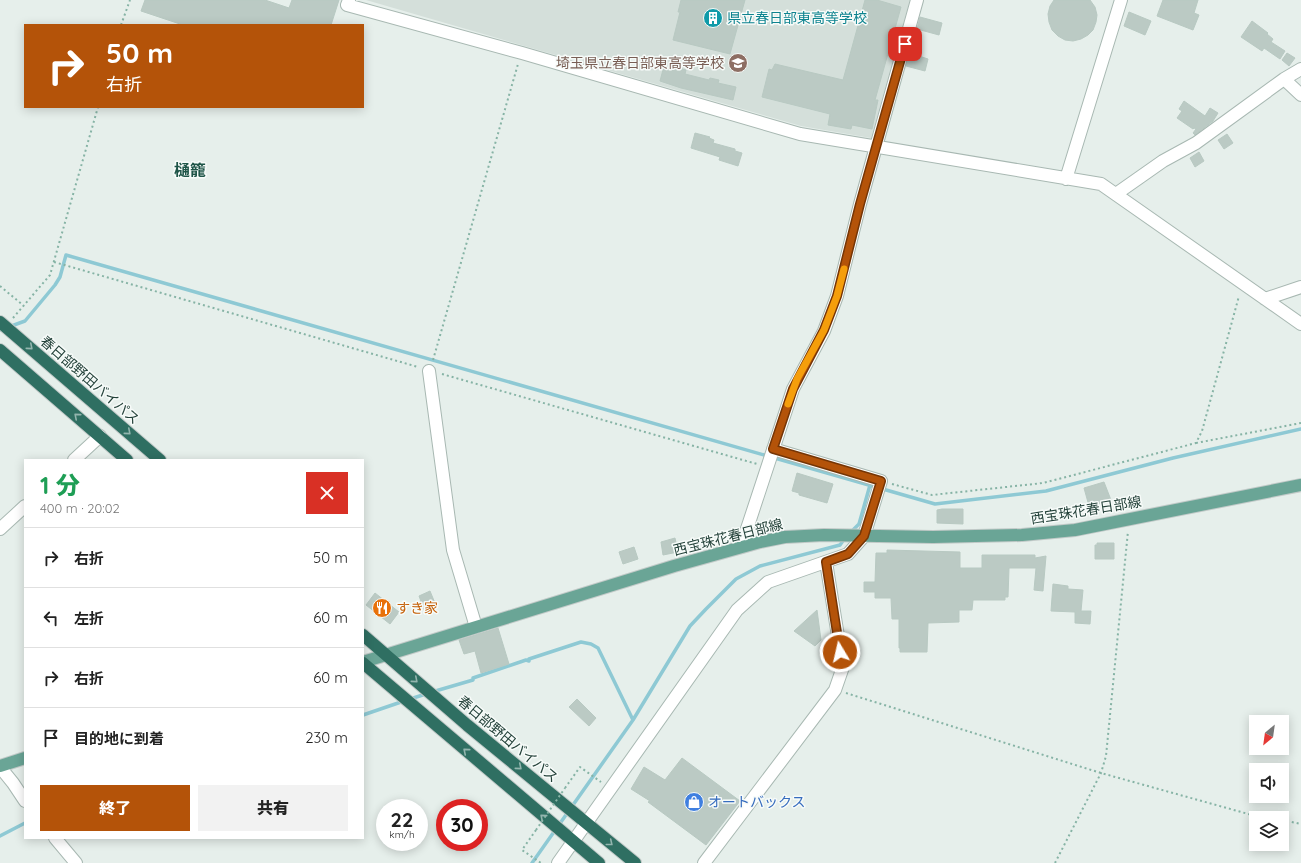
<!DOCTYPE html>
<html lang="ja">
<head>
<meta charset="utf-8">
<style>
	:root { --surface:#fff; --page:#f2f2f2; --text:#222; --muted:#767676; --line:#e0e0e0; --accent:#b45309 }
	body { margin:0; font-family:Quicksand,"Noto Sans JP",sans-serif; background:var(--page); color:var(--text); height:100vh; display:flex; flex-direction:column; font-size:15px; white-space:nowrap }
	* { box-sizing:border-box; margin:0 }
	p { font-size:13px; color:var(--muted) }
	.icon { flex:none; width:22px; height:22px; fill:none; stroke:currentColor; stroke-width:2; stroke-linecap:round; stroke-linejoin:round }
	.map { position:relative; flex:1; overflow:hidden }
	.panel { position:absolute; left:24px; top:459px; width:340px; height:380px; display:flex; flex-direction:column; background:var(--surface); border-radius:0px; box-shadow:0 2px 10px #0003 }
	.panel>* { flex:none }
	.top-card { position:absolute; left:24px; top:24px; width:340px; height:84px; border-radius:0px; box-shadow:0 2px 10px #0003; background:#b45309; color:#fff; overflow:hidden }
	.needle { width:26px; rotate:209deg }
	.fabs { position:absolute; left:1249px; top:715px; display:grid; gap:8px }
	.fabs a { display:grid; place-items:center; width:40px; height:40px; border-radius:0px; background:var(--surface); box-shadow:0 2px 10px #0003; font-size:20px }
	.speed { position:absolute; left:376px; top:799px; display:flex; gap:8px; font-size:20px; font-weight:700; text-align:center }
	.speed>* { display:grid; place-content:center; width:52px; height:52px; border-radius:50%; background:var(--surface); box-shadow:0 2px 10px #0003; line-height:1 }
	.speed small { font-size:10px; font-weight:400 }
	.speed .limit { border:6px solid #d22; background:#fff; color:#111 }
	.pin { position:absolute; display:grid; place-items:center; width:34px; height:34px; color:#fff; margin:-17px; border-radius:8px; box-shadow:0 2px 6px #0006 }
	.me { position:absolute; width:44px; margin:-22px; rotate:351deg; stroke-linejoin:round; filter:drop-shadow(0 0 3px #0008) }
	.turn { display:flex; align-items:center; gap:14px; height:84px; padding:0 16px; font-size:18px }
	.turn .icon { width:52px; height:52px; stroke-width:2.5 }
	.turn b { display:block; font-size:28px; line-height:34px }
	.round { display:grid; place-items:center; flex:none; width:42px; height:42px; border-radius:0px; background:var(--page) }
	.overview { display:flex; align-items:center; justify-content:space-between; height:68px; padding:0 16px }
	h1 { font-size:24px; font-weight:800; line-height:30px; color:#1e9e55 }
	.button { display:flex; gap:8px; margin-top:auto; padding:8px 16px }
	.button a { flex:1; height:46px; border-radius:0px; background:var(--accent); color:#fff; font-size:16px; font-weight:800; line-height:46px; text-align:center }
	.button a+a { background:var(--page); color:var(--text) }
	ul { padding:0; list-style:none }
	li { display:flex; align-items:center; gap:12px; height:60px; padding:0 16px; border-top:1px solid var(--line) }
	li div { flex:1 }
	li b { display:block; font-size:15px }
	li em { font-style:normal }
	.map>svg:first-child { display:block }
	.built { fill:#d4dfda }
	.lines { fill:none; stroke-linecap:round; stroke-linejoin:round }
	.stream { stroke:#8ec9d4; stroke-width:3.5 }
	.building { fill:#bbcac4; stroke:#b8c9c2 }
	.minor-casing { stroke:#a8b8b2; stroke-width:14 }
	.major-casing { stroke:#c2cac8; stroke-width:14 }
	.highway-casing { stroke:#c2cac8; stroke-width:14 }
	.path { stroke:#86b3a5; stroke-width:2; stroke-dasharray:2 3; stroke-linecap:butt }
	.minor { stroke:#fff; stroke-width:12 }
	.major { stroke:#6aa596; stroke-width:12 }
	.highway { stroke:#2f6f62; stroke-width:12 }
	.path-bridge { stroke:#86b3a5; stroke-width:2; stroke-dasharray:2 3; stroke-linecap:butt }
	.oneway { stroke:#93b5ae }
	.route-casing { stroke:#753606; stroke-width:10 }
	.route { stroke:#b45309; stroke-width:7 }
	.slow { stroke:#f59e0b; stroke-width:7 }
	.labels { text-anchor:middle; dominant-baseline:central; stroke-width:3; stroke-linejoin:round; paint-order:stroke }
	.culture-label { font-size:14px; fill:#0d838f; stroke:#f7fbf9; text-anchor:start }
	.education-label { font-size:14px; fill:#785e54; stroke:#f7fbf9; text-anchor:end }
	.street-label { font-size:14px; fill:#24423a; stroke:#f7fbf9 }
	.food-label { font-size:14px; fill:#c56008; stroke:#f7fbf9; text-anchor:start }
	.shop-label { font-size:14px; fill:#366cbe; stroke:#f7fbf9; text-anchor:start }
	.quarter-label { font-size:16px; font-weight:bold; fill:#1f5548; stroke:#f7fbf9 }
</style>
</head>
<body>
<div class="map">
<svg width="1301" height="863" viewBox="0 0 1301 863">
	<rect width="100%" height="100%" fill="#e6efeb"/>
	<path class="built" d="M 366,0 L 910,0 L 871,138 L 801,126 Z"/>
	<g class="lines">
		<path class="stream" d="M 0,330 L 25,321 L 55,285 L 60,277 L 66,255 L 935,504 L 1046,491 L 1173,458 L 1301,429
			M 851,532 L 859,524 L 870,485
			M 432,692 L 473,680 L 473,678 L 526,660 L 529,661 L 529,659 L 581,642 L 591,644 L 598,648 L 633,720
			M 410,699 L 426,694
			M 363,715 L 404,701
			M 0,836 L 25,823
			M 532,863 L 633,720 L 690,626 L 706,609 L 736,579 L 760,566 L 840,545 L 845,538"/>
	</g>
	<path class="building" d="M 145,0 L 265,0 L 289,8 L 292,0 L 339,0 L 331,25 L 183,25 L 141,11 Z
		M 681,0 L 745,0 L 730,54 L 673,40 L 680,12 L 678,12 Z
		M 865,0 L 877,0 L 901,7 L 875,100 L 878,100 L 872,129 L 852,125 L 851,129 L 828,125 L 830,114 L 762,97 L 769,69 L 772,70 L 775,64 L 843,80 Z
		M 1054,0 L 1090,0 L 1095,7 L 1097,15 L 1096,22 L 1093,30 L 1088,35 L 1081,39 L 1073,41 L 1065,40 L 1058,36 L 1052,30 L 1049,22 L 1048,14 L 1050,6 Z
		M 1163,0 L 1198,0 L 1194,13 L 1199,15 L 1193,30 L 1157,16 Z
		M 1129,12 L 1151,21 L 1145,35 L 1124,26 Z
		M 920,17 L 942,23 L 939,35 L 917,29 Z
		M 1252,21 L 1268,33 L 1267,34 L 1273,39 L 1271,42 L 1285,51 L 1280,59 L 1264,48 L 1262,51 L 1241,37 Z
		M 910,53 L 928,59 L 925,71 L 906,66 Z
		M 1287,53 L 1295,58 L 1289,66 L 1282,60 Z
		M 664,66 L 670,68 L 671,66 L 686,70 L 685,74 L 709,80 L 710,78 L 719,80 L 718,83 L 736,87 L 733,100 L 681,88 L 660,81 Z
		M 1184,101 L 1205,116 L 1210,108 L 1218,113 L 1213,121 L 1195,135 L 1193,133 L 1196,129 L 1194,128 L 1193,129 L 1177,118 L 1182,111 L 1179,109 Z
		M 695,133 L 710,137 L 709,138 L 714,140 L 713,143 L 735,149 L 735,151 L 742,153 L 738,166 L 719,160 L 720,157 L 691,148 Z
		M 1227,134 L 1233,143 L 1224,149 L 1218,140 Z
		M 1199,152 L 1204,161 L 1195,167 L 1190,158 Z
		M 797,473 L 833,484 L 827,503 L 799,495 L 799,493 L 792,491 Z
		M 1104,482 L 1111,500 L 1089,506 L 1084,488 Z
		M 942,509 L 963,509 L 963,524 L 937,523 L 937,510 Z
		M 675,538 L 678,552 L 663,555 L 661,542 Z
		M 1097,543 L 1114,543 L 1114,559 L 1095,559 L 1095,545 L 1097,545 Z
		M 634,547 L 638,559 L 623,564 L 619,552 Z
		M 887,550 L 960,552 L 960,568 L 982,568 L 982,555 L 1035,555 L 1035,558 L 1046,556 L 1043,591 L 1034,590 L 1036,568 L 1009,568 L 1008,597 L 1005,597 L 1005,600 L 973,600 L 972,610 L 959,610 L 959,622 L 928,623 L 927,652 L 900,652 L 900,648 L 899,648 L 899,619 L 892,619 L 891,598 L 875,598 L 875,592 L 864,592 L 864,582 L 875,582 L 876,553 L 887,553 Z
		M 1053,584 L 1068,586 L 1068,589 L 1083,590 L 1081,611 L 1091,611 L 1090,624 L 1075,623 L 1075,612 L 1051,611 Z
		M 430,591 L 437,608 L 425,612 L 419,596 Z
		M 375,593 L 399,612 L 390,624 L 366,605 Z
		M 817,610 L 821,640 L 815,646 L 794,631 Z
		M 498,628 L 509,664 L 481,673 L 475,651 L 464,654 L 459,640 Z
		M 577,699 L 596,718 L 589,726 L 569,707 Z
		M 682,758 L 740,801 L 706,845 L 648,802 L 650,801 L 631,789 L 644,767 L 665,780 Z"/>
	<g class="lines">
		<defs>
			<path id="minor" d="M 349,0 L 347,5 L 522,53 L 800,134 L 1101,184 L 1301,324
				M 1284,79 L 1301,95
				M 1066,179 L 1121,0
				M 1116,194 L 1163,161 L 1196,143 L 1284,79 L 1301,69
				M 1265,299 L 1301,287
				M 429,371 L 453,550 L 476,627
				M 74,460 L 100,436
				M 0,529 L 25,506
				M 741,547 L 793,389 L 824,331 L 837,296 L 860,204 L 917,0
				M 0,767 L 13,783 L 25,801
				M 55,838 L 76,863
				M 558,863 L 737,610 L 768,582 L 848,554 L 864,536 L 881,481 L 773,449
				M 704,863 L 835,690 L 843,667 L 826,562"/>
			<path id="major" d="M 363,662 L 674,566 L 760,542 L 785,537 L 824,535 L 933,537 L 1022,535 L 1075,530 L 1301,485
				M 0,766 L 25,758"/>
			<path id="highway" d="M 0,322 L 160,460
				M 0,350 L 127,460
				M 363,635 L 467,725 L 635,863
				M 363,663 L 599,863"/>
		</defs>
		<use href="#minor" class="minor-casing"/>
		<use href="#major" class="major-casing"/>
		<use href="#highway" class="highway-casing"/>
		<path class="path" d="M 121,25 L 130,0
			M 54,262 L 418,367
			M 0,286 L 24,306
			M 13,318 L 50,275 L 98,107
			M 433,360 L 518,64
			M 442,374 L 757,464
			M 1196,443 L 1301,423
			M 892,484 L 932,495 L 1043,483 L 1196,443 L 1202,431 L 1239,296
			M 846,693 L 1101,773 L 1252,815 L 1269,818
			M 565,788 L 580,767 L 601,782
			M 1282,820 L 1301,824
			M 536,830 L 522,850 L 541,863
			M 1055,863 L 1101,773 L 1106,756 L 1128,531"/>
		<use href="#minor" class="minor"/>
		<use href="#major" class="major"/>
		<use href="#highway" class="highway"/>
		<path class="path-bridge" d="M 536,830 L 565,788"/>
	</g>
	<defs><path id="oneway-chevron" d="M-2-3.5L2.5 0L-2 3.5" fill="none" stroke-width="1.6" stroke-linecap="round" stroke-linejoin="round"/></defs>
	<g class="oneway">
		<use href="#oneway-chevron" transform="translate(30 347) rotate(41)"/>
		<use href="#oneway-chevron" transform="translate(77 416) rotate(-139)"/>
		<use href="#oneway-chevron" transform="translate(128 432) rotate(41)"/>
		<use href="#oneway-chevron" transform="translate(415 680) rotate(41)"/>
		<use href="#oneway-chevron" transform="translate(466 751) rotate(-140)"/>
		<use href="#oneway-chevron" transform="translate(519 767) rotate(40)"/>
		<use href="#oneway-chevron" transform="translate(543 817) rotate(-140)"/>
		<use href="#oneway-chevron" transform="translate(610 843) rotate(39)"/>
	</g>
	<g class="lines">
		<defs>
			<path id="route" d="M 840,652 L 826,562 L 848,554 L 864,536 L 881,481 L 773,449 L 793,389 L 824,330 L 837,296 L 860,204 L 905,44"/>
		</defs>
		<use href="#route" class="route-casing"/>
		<use href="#route" class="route"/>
		<path class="slow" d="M 788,404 L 797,379 L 824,330 L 837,296 L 844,269"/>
	</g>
	<defs>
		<symbol id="building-disc" viewBox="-11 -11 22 22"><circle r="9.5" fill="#0f9aa8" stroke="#f7fbf9"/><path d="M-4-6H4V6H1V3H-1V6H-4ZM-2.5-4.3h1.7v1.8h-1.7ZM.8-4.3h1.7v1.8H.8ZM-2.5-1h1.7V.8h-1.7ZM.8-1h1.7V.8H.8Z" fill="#fff"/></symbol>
		<symbol id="school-disc" viewBox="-11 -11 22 22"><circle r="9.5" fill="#8d6e63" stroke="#f7fbf9"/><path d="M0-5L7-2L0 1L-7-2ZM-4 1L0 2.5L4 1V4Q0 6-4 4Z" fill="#fff"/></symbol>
		<symbol id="restaurant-disc" viewBox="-11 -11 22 22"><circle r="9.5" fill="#e8710a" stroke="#f7fbf9"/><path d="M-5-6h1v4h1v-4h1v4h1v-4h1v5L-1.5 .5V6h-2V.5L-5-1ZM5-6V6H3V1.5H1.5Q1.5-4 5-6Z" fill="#fff"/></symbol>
		<symbol id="shop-disc" viewBox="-11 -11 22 22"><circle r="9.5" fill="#3f7fe0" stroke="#f7fbf9"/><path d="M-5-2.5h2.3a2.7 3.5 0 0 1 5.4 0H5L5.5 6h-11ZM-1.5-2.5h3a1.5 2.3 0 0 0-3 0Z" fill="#fff"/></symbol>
	</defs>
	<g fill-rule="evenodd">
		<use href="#building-disc" x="702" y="7" width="22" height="22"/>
		<use href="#school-disc" x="727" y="52" width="22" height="22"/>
		<use href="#restaurant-disc" x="371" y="597" width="22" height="22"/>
		<use href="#shop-disc" x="683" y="791" width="22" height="22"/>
	</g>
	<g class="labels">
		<g class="culture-label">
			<text x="727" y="18">県立春日部東高等学校</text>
		</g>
		<g class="education-label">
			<text x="724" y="63">埼玉県立春日部東高等学校</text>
		</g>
		<g class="street-label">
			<text transform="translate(90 380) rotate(41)">春日部野田バイパス</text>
			<text transform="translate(1086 510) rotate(-9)">西宝珠花春日部線</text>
			<text transform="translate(728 537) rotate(-14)">西宝珠花春日部線</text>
			<text transform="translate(508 739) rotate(40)">春日部野田バイパス</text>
		</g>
		<g class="food-label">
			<text x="396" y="608">すき家</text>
		</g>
		<g class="shop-label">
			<text x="708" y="802">オートバックス</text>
		</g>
		<g class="quarter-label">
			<text x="190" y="170">樋籠</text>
		</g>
	</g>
</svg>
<div class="fabs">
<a><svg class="needle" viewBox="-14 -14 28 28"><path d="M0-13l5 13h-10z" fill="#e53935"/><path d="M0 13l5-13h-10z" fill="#767676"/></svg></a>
<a><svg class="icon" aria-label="sound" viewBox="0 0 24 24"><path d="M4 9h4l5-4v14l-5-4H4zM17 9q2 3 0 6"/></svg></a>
<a><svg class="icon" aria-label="layers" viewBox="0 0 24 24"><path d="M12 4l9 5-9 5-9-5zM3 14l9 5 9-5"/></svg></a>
</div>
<div class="speed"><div>22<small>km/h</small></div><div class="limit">30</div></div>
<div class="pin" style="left:905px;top:44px;background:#d93025"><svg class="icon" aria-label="arrive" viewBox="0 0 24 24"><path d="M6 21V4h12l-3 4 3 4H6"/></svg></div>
<svg class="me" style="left:840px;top:652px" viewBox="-20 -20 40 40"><circle r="17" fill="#b45309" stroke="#fff" stroke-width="3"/><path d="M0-11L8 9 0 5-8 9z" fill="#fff"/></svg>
<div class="top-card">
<div class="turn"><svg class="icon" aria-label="right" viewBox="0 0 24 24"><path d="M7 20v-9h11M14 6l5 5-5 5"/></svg><div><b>50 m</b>右折</div></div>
</div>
<section class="panel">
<div class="overview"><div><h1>1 分</h1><p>400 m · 20:02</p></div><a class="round" style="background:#d93025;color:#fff"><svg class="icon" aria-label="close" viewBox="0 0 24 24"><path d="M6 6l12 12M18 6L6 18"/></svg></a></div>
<ul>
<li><svg class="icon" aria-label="right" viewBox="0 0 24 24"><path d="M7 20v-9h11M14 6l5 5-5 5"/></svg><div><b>右折</b></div><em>50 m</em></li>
<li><svg class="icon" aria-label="left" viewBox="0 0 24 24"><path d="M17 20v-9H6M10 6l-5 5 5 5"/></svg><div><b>左折</b></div><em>60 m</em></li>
<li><svg class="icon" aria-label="right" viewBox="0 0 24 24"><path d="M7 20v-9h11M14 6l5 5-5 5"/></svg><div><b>右折</b></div><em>60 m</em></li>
<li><svg class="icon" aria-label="arrive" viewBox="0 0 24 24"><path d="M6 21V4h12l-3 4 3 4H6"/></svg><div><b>目的地に到着</b></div><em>230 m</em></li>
</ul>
<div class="button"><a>終了</a><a>共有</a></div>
</section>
</div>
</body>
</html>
